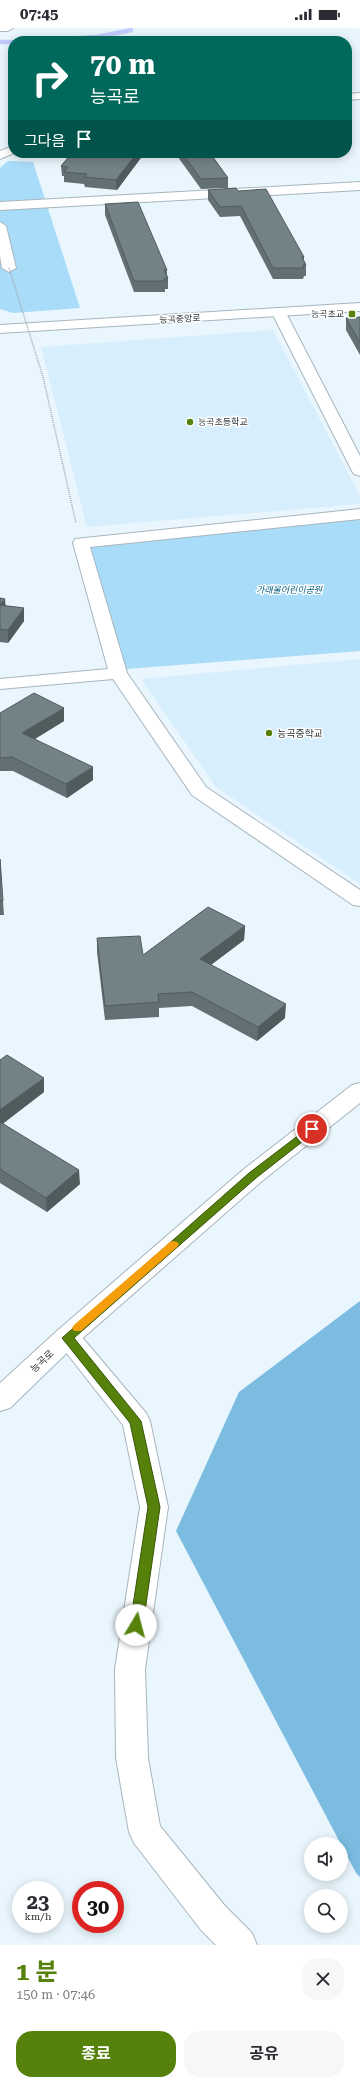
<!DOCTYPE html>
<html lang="ko">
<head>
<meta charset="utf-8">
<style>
	:root { --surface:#fff; --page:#f7f7f7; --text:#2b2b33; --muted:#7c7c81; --accent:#56820c }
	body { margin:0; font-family:"Roboto Serif","Noto Sans KR",serif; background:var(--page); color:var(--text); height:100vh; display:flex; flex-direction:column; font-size:15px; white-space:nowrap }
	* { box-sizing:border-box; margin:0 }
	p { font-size:13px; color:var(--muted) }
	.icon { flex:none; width:22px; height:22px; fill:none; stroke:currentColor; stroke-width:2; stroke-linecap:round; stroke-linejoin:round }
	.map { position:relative; height:1917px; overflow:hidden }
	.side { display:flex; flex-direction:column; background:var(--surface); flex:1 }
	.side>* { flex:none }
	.banner { position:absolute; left:8px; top:8px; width:344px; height:122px; border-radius:16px; box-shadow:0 2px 10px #0003; background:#00695c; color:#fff; overflow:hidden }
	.buttons { position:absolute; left:304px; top:1809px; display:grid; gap:8px }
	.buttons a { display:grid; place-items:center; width:44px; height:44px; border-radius:50%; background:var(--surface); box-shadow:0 2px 10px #0003; font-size:20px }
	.speed { position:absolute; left:12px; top:1853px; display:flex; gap:8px; font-size:20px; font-weight:700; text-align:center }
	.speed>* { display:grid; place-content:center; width:52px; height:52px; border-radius:50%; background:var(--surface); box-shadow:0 2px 10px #0003; line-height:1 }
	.speed small { font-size:10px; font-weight:400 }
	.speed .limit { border:6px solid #d22; background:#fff; color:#111 }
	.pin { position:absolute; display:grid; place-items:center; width:34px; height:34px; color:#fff; margin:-17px; border:2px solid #fff; border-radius:50%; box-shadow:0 1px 4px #0007 }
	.me { position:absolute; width:44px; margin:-22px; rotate:8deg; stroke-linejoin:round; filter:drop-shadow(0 0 3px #0008) }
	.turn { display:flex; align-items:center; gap:14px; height:84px; padding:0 16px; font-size:18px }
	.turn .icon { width:52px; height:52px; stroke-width:2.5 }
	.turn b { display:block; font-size:28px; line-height:34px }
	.then { display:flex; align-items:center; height:38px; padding:0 16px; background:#0003; gap:8px; font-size:15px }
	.round { display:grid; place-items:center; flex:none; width:42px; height:42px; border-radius:16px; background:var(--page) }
	.summary { display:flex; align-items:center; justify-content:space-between; height:68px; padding:0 16px }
	h1 { font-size:24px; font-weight:700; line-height:30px; color:var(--accent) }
	.primary-button { display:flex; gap:8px; margin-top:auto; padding:8px 16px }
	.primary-button a { flex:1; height:46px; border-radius:16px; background:var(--accent); color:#fff; font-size:16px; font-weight:700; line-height:46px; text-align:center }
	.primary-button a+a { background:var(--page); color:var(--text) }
	.status { display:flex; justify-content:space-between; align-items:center; height:28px; padding:0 20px; background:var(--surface); direction:ltr }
	.status svg { height:11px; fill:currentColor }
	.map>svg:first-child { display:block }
	.built { fill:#d7eefc }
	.green { fill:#a9dcf9 }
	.forest { fill:#7bbce0 }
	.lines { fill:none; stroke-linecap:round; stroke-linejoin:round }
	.stream { stroke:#c3cdfd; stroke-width:4.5 }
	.pedestrian-casing { stroke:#a7b5be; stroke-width:2 }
	.minor-casing { stroke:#a7b5be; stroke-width:2 }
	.tertiary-casing { stroke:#a7b5be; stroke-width:2 }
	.secondary-casing { stroke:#a7b5be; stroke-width:2 }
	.primary-casing { stroke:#a7b5be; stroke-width:2 }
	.path { stroke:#a1abb0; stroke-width:1.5; stroke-dasharray:1 1; stroke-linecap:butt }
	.pedestrian { fill:#fff; fill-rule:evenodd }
	.minor { fill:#fff; fill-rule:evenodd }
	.tertiary { fill:#fff; fill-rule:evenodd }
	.secondary { fill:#fff; fill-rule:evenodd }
	.primary { fill:#fff; fill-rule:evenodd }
	.path-bridge { stroke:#a1abb0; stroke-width:1.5; stroke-dasharray:1 1; stroke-linecap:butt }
	.wall { fill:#627073 }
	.shaded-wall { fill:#505b5e }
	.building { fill:#728286; stroke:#505b5e }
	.route { fill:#56820c; stroke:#385408 }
	.slow { fill:#f59e0b }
	.poi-dot { fill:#56820c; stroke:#fff; stroke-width:1.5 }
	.labels { text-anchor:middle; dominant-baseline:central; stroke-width:3; stroke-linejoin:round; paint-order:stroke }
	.far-poi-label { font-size:9px; fill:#2f3539; stroke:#fff; text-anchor:end }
	.far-street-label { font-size:9px; fill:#2f3539; stroke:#fff }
	.far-park-label { font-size:9px; font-style:italic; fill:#00597c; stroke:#fff }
	.poi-label { font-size:10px; fill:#2f3539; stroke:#fff; text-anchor:start }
	.street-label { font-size:10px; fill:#2f3539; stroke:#fff }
</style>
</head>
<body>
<div class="status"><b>07:45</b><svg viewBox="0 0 49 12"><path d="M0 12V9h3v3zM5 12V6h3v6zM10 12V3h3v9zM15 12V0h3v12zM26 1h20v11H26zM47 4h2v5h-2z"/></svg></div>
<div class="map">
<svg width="360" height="1917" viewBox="0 0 360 1917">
	<rect width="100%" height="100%" fill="#eaf6fd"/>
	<path class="built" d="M 273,302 L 360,468 L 360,476 L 87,499 L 41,319 Z
		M 360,631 L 360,856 L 216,759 L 141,651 Z"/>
	<path class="green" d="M 8,133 L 33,134 L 80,280 L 13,285 L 0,281 L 0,140 Z
		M 360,489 L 360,623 L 126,641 L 87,515 Z"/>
	<path class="forest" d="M 360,1273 L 360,1849 L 356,1845 L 176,1503 L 239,1364 Z"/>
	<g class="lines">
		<path class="stream" d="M 34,13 L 97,9 L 131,2
			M 0,14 L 13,14"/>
		<defs>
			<path id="pedestrian" d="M 360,154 L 360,162 L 0,182 L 0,174 Z
				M 0,194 L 6,198 L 16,240 L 9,244 L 2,240 L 0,228 Z
				M 279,281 L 286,285 L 360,428 L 360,448 L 354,446 L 352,443 L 272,285 Z
				M 360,481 L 360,491 L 90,519 L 127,645 L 206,759 L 360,862 L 360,878 L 353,877 L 192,767 L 113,651 L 0,661 L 0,651 L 108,641 L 73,515 L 75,511 Z"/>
			<path id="minor" d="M 67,1299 L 76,1302 L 146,1385 L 150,1393 L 168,1479 L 145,1641 L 148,1730 L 160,1798 L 225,1878 L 252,1905 L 257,1917 L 216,1917 L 201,1902 L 134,1815 L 129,1804 L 116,1730 L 115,1641 L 140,1479 L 123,1397 L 54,1309 L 58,1302 Z"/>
			<path id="tertiary" d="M 360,65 L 360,71 L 347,72 L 347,66 Z
				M 13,118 L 14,125 L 0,131 L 0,123 Z
				M 360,275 L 360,283 L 0,305 L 0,297 Z"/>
			<path id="secondary" d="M 360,1055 L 360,1075 L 262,1153 L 76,1316 L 10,1380 L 0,1383 L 0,1355 L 58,1302 L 244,1141 L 352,1057 Z"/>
			<path id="primary" d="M 0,0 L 13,0 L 8,3 L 0,3 Z"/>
		</defs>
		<use href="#pedestrian" class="pedestrian-casing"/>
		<use href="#minor" class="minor-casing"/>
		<use href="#tertiary" class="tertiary-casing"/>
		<use href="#secondary" class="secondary-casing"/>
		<use href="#primary" class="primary-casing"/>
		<path class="path" d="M 43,349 L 76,495"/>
		<use href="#pedestrian" class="pedestrian"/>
		<use href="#minor" class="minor"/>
		<use href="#tertiary" class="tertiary"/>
		<use href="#secondary" class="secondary"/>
		<use href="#primary" class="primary"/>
		<path class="path-bridge" d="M 9,240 L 43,349"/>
	</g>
	<path class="wall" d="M 72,125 L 143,125 L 143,127 L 117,162 L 85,159 L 84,156 L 64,154 L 64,148 L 62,148 L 61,138 Z
		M 175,125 L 210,125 L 228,150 L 228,160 L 201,161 Z
		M 208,162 L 238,163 L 304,229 L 304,233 L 306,237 L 306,248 L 304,248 L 303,251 L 273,251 L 240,188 L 220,189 L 208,172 Z
		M 105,176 L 167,242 L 167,247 L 168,250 L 168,261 L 165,261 L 165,264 L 134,264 L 105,187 Z
		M 360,289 L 360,327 L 346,302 L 346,290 Z
		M 0,570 L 6,578 L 24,580 L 24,593 L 8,615 L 0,614 Z
		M 0,685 L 64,693 L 35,711 L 93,752 L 67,770 L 13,743 L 0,743 Z
		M 0,831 L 4,887 L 0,887 Z
		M 245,898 L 244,912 L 211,937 L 285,990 L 257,1013 L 192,978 L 159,980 L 159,989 L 105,992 L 97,924 L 97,910 L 143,927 Z
		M 0,1032 L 44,1064 L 3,1095 L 80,1156 L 47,1184 L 0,1155 Z"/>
	<path class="shaded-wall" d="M 137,125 L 143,125 L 143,127 L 117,162 L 116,152 Z
		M 5,571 L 6,583 L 0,577 Z
		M 24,580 L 24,593 L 8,615 L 8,602 Z
		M 64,680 L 64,693 L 23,718 L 22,705 Z
		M 93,739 L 93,752 L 67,770 L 66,756 Z
		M 245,898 L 244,912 L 200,945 L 200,931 Z
		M 286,976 L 285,990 L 257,1013 L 258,999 Z
		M 44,1050 L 44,1064 L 0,1098 L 0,1082 Z
		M 79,1142 L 80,1156 L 47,1184 L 46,1170 Z"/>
	<path class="building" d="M 72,125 L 137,125 L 116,152 L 84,149 L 87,146 L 64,144 L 68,139 L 61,138 Z
		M 182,125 L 210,125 L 228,150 L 201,151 Z
		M 236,160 L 238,163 L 266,161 L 304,229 L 302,229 L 306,237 L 303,237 L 304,240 L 273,240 L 241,178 L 220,179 L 208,162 Z
		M 138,174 L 167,242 L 164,242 L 168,250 L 164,250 L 165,253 L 134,253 L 105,176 Z
		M 360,289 L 360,315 L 346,290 Z
		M 0,570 L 5,571 L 0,577 L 24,580 L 8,602 L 0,601 Z
		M 34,665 L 64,680 L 22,705 L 93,739 L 66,756 L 12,729 L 0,730 L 0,685 Z
		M 0,831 L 3,873 L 0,873 Z
		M 208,879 L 245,898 L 200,931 L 286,976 L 258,999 L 192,964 L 158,966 L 159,974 L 105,978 L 97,910 L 140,908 L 143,927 Z
		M 7,1027 L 44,1050 L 0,1082 L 0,1032 Z
		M 0,1094 L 79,1142 L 46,1170 L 0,1141 Z"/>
	<path class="route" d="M 312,1097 L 317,1101 L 316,1103 L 256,1150 L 74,1310 L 141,1393 L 160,1479 L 143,1597 L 141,1601 L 136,1603 L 132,1601 L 130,1597 L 148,1479 L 130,1395 L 62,1310 L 249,1145 Z"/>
	<path class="slow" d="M 173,1213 L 177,1214 L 179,1216 L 177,1219 L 81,1303 L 74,1303 L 72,1300 L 74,1297 L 170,1214 Z"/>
	<g class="poi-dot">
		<rect x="348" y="282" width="8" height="8" rx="2"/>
		<circle cx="190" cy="394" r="4"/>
		<circle cx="269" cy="705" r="4"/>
	</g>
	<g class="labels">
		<g class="far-poi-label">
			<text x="344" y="286">능곡초교</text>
			<text x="198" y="394" text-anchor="start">능곡초등학교</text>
		</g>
		<g class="far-street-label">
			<text transform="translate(180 291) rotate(-3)">능곡중앙로</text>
		</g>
		<g class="far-park-label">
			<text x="289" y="562">가래울어린이공원</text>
		</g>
		<g class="poi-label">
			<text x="277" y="705">능곡중학교</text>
		</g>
		<g class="street-label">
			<text transform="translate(42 1333) rotate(-43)">능곡로</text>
		</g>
	</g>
</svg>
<div class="buttons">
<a><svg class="icon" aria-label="sound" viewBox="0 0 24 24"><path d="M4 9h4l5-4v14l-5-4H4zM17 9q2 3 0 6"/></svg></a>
<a><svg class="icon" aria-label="search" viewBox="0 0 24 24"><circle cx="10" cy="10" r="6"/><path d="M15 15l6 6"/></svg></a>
</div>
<div class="speed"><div>23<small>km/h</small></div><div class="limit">30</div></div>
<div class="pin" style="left:312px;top:1101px;background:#d93025"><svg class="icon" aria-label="arrive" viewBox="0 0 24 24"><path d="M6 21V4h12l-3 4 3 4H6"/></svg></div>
<svg class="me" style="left:136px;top:1597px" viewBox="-20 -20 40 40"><circle r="19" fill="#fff"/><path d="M0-13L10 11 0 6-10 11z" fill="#56820c"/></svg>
<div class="banner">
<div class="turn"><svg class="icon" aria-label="right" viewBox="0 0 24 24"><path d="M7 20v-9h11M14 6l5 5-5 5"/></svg><div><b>70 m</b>능곡로</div></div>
<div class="then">그다음<svg class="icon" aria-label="arrive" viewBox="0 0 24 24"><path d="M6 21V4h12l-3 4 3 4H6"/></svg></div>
</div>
</div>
<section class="side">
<div class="summary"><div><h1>1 분</h1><p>150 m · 07:46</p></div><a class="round"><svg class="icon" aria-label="close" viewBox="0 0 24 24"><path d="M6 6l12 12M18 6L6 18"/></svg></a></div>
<div class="primary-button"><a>종료</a><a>공유</a></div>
</section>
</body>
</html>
